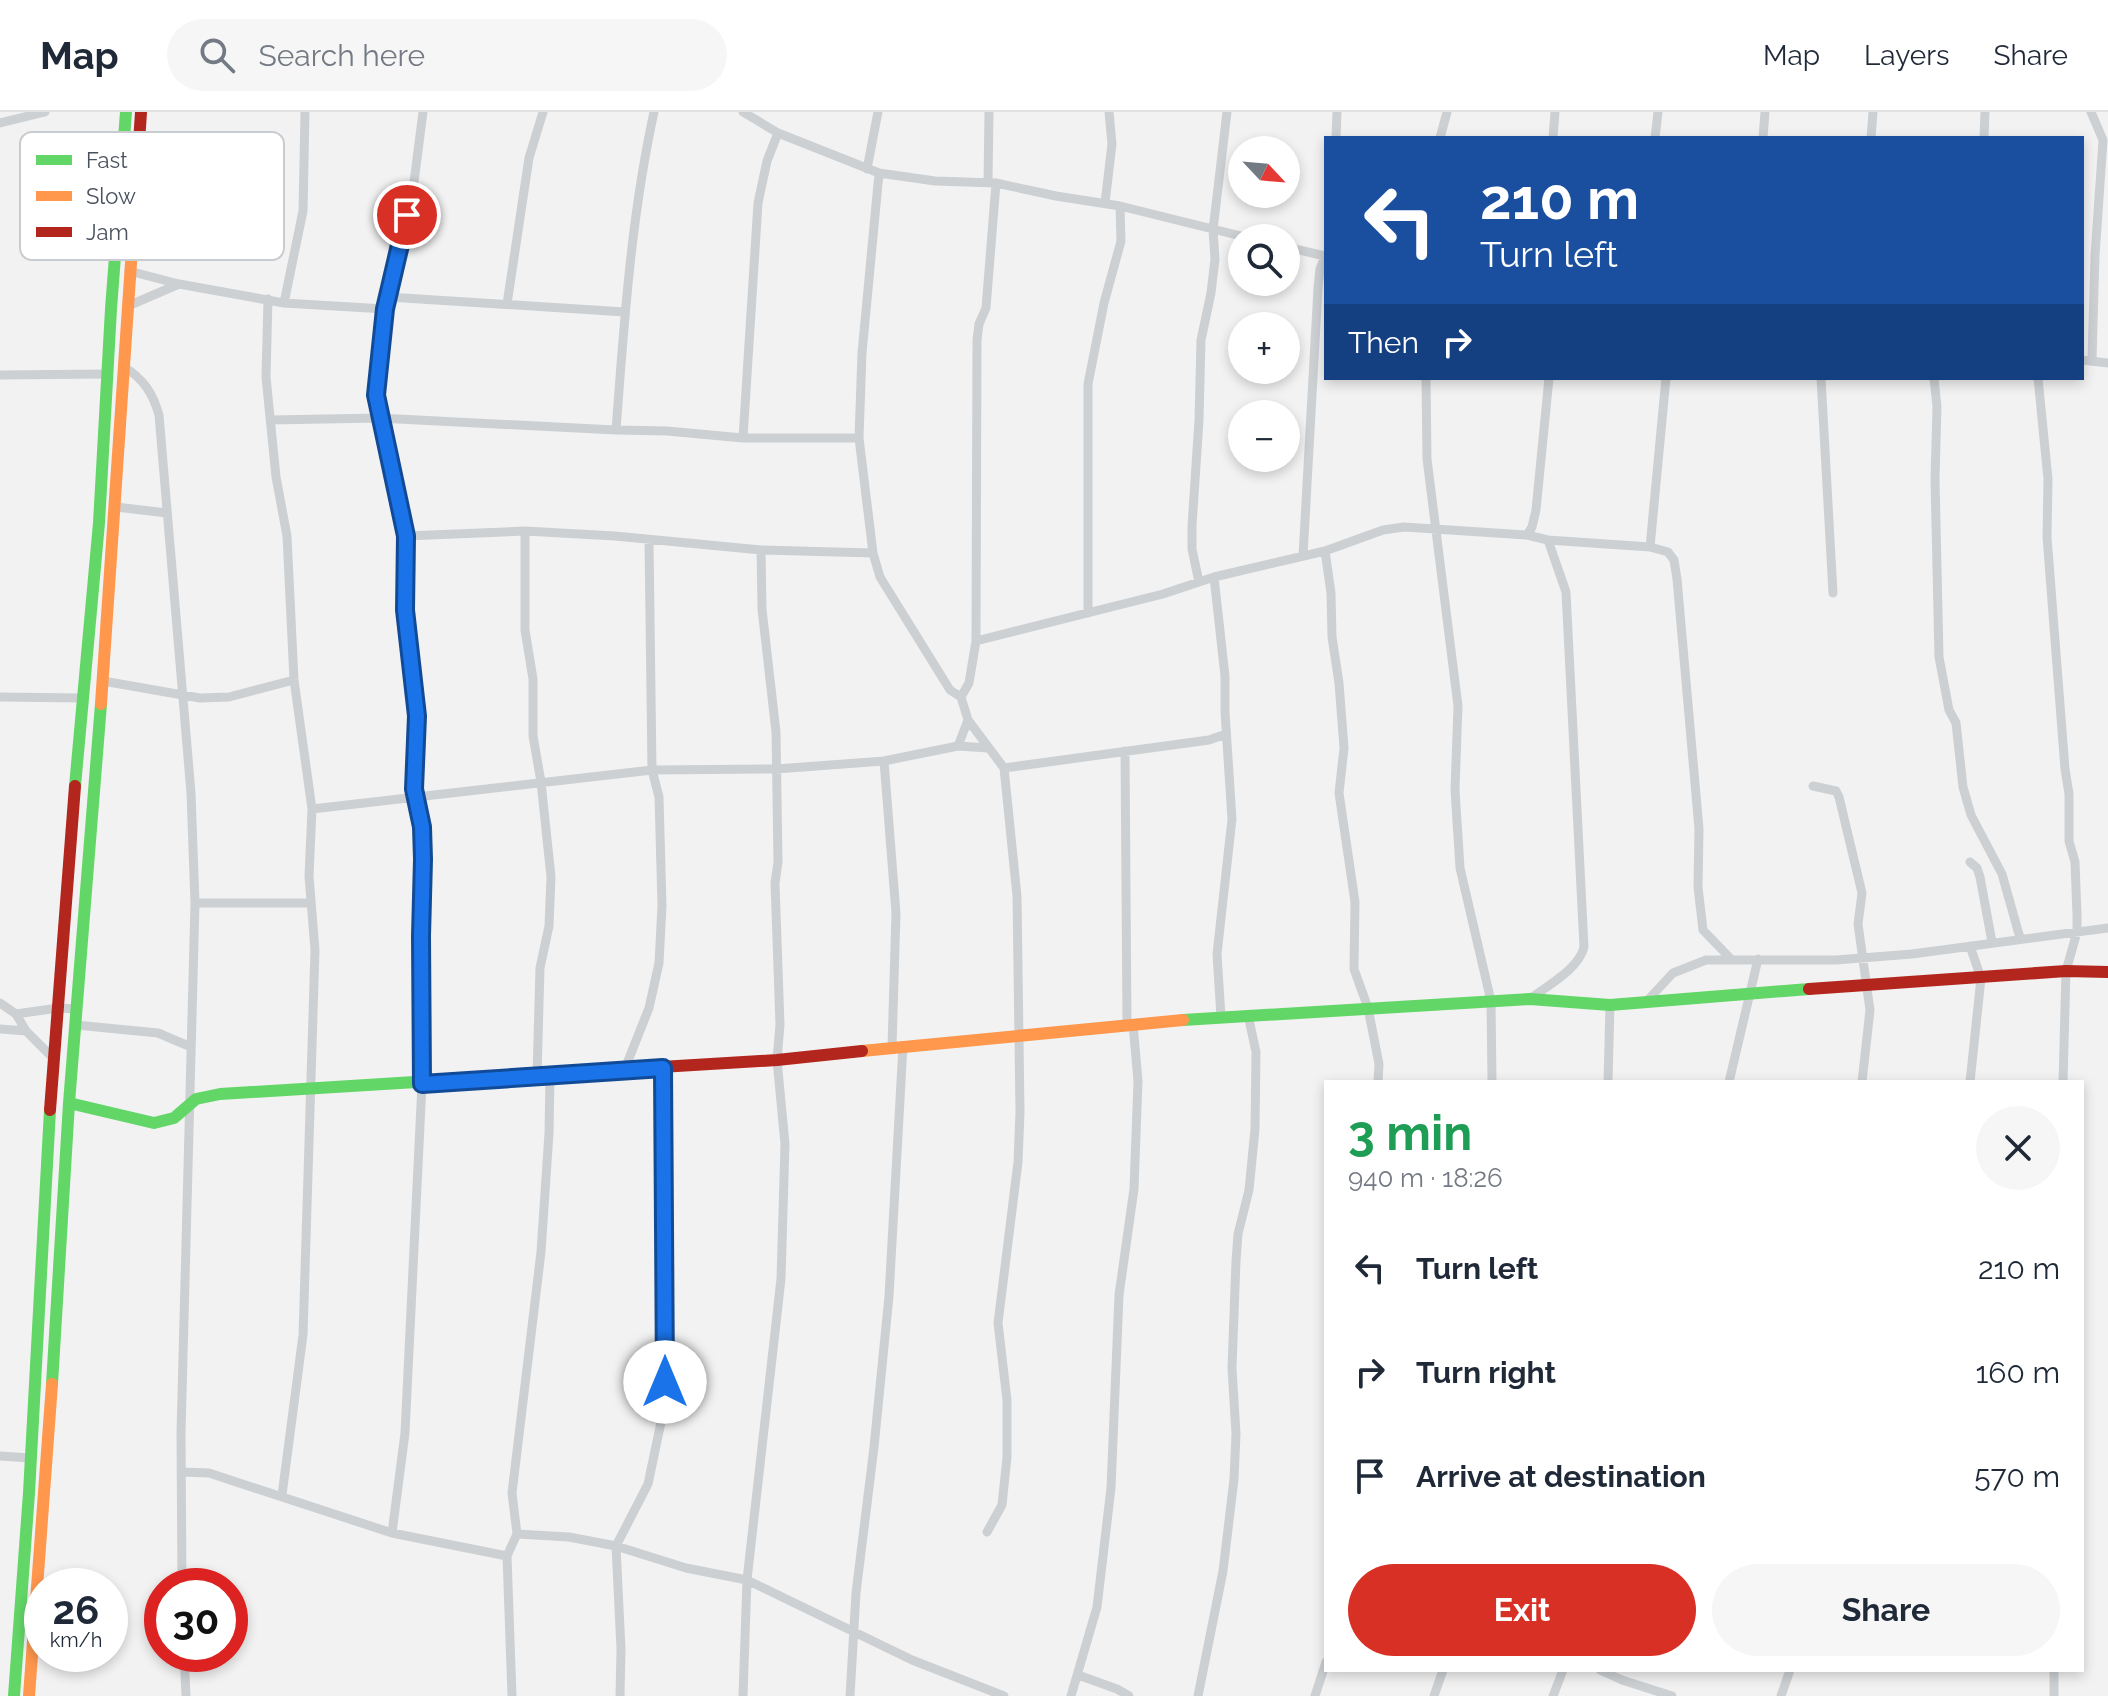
<!DOCTYPE html>
<html lang="en">
<head>
<meta charset="utf-8">
<style>
	:root { --surface:#fff; --page:#f6f6f7; --text:#1f2937; --muted:#747a83; --line:#e0e1e3; --accent:#d93025 }
	body { margin:0; font-family:Raleway,sans-serif; background:var(--page); color:var(--text); height:100vh; display:flex; flex-direction:column; font-size:30px; white-space:nowrap }
	* { box-sizing:border-box; margin:0 }
	p { font-size:26px; color:var(--muted) }
	.icon { flex:none; width:44px; height:44px; fill:none; stroke:currentColor; stroke-width:2; stroke-linecap:round; stroke-linejoin:round }
	.map { position:relative; flex:1; overflow:hidden }
	.panel { position:absolute; left:1324px; top:968px; width:760px; height:592px; display:flex; flex-direction:column; background:var(--surface); border-radius:0px; box-shadow:0 4px 12px #0003 }
	.panel>* { flex:none }
	.top-card { position:absolute; left:1324px; top:24px; width:760px; height:244px; border-radius:0px; box-shadow:0 4px 12px #0003; background:#1a4fa0; color:#fff; overflow:hidden }
	.needle { width:52px; rotate:116deg }
	.fabs { position:absolute; left:1228px; top:24px; display:grid; gap:16px }
	.fabs a { display:grid; place-items:center; width:72px; height:72px; border-radius:50%; background:var(--surface); box-shadow:0 4px 12px #0003; font-size:40px }
	.speed { position:absolute; left:24px; top:1456px; display:flex; gap:16px; font-size:40px; font-weight:700; text-align:center }
	.speed>* { display:grid; place-content:center; width:104px; height:104px; border-radius:50%; background:var(--surface); box-shadow:0 4px 12px #0003; line-height:1 }
	.speed small { font-size:20px; font-weight:400 }
	.speed .limit { border:12px solid #d22; background:#fff; color:#111 }
	.pin { position:absolute; display:grid; place-items:center; width:68px; height:68px; color:#fff; margin:-34px; border:4px solid #fff; border-radius:50%; box-shadow:0 2px 8px #0007 }
	.me { position:absolute; width:88px; margin:-44px; rotate:0deg; stroke-linejoin:round; filter:drop-shadow(0 0 6px #0008) }
	.turn { display:flex; align-items:center; gap:28px; height:168px; padding:0 24px; font-size:36px }
	.turn .icon { width:104px; height:104px; stroke-width:2.5 }
	.turn b { display:block; font-size:56px; line-height:68px }
	.then { display:flex; align-items:center; height:76px; padding:0 24px; background:#0003; gap:16px; font-size:30px }
	.round { display:grid; place-items:center; flex:none; width:84px; height:84px; border-radius:42px; background:var(--page) }
	.headline { display:flex; align-items:center; justify-content:space-between; height:136px; padding:0 24px }
	h1 { font-size:48px; font-weight:700; line-height:60px; color:#1e9e55 }
	.action { display:flex; gap:16px; margin-top:auto; padding:16px 24px }
	.action a { flex:1; height:92px; border-radius:48px; background:var(--accent); color:#fff; font-size:32px; font-weight:700; line-height:92px; text-align:center }
	.action a+a { background:var(--page); color:var(--text) }
	ul { padding:0; list-style:none }
	li { display:flex; align-items:center; gap:24px; height:104px; padding:0 24px }
	li div { flex:1 }
	li b { display:block; font-size:30px }
	li em { font-style:normal }
	header { display:flex; align-items:center; gap:48px; box-sizing:border-box; height:112px; padding:0 40px; background:var(--surface); border-bottom:2px solid var(--line) }
	header strong { font-size:38px }
	nav { display:flex; gap:44px; margin-inline-start:auto; font-size:28px }
	.search { width:560px; height:72px; background:var(--page); display:flex; align-items:center; gap:20px; box-sizing:border-box; padding:0 28px; border-radius:44px; color:var(--muted); font-size:30px }
	.map>svg:first-child { display:block }
	.lines { fill:none; stroke-linecap:round; stroke-linejoin:round }
	.street { stroke:#cdd0d3; stroke-width:9 }
	.fast { stroke:#63d668; stroke-width:12 }
	.slow { stroke:#ff974d; stroke-width:12 }
	.jam { stroke:#b3261e; stroke-width:12 }
	.route-casing { stroke:#114b97; stroke-width:20 }
	.route { stroke:#1a73e8; stroke-width:14 }
	.key { fill:#fff; stroke:#c8cbcf; stroke-width:2 }
	.key-label { font-size:22px; fill:#49515e }
</style>
</head>
<body>
<header>
<strong>Map</strong>
<div class="search"><svg class="icon" aria-label="search" viewBox="0 0 24 24"><circle cx="10" cy="10" r="6"/><path d="M15 15l6 6"/></svg>Search here</div>
<nav><a>Map</a><a>Layers</a><a>Share</a></nav>
</header>
<div class="map">
<svg width="2108" height="1584" viewBox="0 0 2108 1584">
	<rect width="100%" height="100%" fill="#f2f2f2"/>
	<g class="lines">
		<path class="street" d="M 743,0 L 778,21 L 879,61 L 935,69 L 996,71 L 1056,84 L 1120,94 L 1249,126
			M 2091,0 L 2103,28 L 2095,144 L 2092,248
			M 0,11 L 45,0
			M 1336,26 L 1337,0
			M 1440,26 L 1447,0
			M 1553,26 L 1555,0
			M 1655,26 L 1658,0
			M 1763,26 L 1765,0
			M 1871,26 L 1873,0
			M 1984,26 L 1985,0
			M 867,57 L 878,0
			M 879,61 L 862,241 L 859,326 L 873,441 L 880,465 L 950,578 L 961,585 L 968,608 L 1004,656 L 1017,784 L 1020,1000 L 1018,1050 L 998,1211 L 1007,1288 L 1007,1345 L 1002,1393 L 987,1420
			M 988,70 L 989,0
			M 1105,91 L 1112,32 L 1109,0
			M 1286,135 L 1325,144 L 1320,157 L 1318,176 L 1303,444
			M 129,159 L 179,172 L 284,191 L 385,197
			M 388,185 L 625,200
			M 268,187 L 266,265 L 276,365 L 287,424 L 294,568 L 312,697 L 309,764 L 315,838 L 303,1223 L 282,1383
			M 284,191 L 303,99 L 305,0
			M 507,192 L 529,46 L 543,0
			M 128,194 L 179,172
			M 2082,248 L 2108,251
			M 124,255 C 144,267 153,282 159,303 L 191,681 L 195,791 L 181,1321 L 182,1474
			M 0,263 L 108,262
			M 1426,266 L 1427,347 L 1458,594 L 1455,678 L 1460,756 L 1491,889 L 1492,970
			M 1821,266 L 1833,481
			M 1934,266 L 1937,295 L 1935,367 L 1939,545 L 1949,598 L 1956,611 L 1963,675 L 1971,703 L 2002,762 L 2020,826
			M 2038,266 L 2048,367 L 2047,425 L 2065,657 L 2069,682 L 2069,729 L 2075,750 L 2077,803 L 2077,820 L 2066,859 L 2063,970
			M 270,308 L 379,306 L 616,318 L 667,319 L 743,326 L 859,326
			M 616,318 C 624,212 631,105 654,0
			M 743,326 L 758,91 L 767,49 L 778,21
			M 116,395 L 167,401
			M 525,419 L 525,518 L 533,567 L 533,624 L 541,670 L 551,765 L 549,814 L 540,856 L 537,964
			M 1527,423 L 1532,415 L 1536,398 L 1549,266
			M 406,424 L 525,419 L 615,424 L 761,438 L 873,441
			M 1650,435 L 1666,266
			M 1325,439 L 1331,481 L 1332,525 L 1339,571 L 1344,636 L 1339,681 L 1355,790 L 1354,857 L 1368,896 L 1379,952 L 1378,970
			M 1214,465 L 1225,564 L 1225,600 L 1232,707 L 1217,842 L 1221,905
			M 1199,470 L 1192,437 L 1192,414 L 1199,308 L 1201,228 L 1211,181 L 1215,147 L 1213,118 L 1227,0
			M 1088,501 L 1088,272 L 1104,191 L 1121,129 L 1120,94
			M 976,529 L 1163,482 L 1214,465 L 1325,439 L 1383,418 L 1404,415 L 1527,423 L 1548,428 L 1650,435 L 1668,440 L 1674,448 L 1677,467 L 1699,717 L 1698,775 L 1703,818 L 1730,846
			M 103,569 L 200,586 L 229,585 L 294,568
			M 0,585 L 82,586
			M 961,585 L 969,571 L 976,529 L 977,228 L 979,212 L 986,196 L 996,71
			M 958,634 L 968,608
			M 1125,639 L 1127,912
			M 884,649 L 896,801 L 892,935
			M 1004,656 L 1209,628 L 1226,622
			M 1813,674 L 1836,679 L 1839,685 L 1862,781 L 1858,812 L 1870,898 L 1862,970
			M 312,697 L 652,658 L 776,657 L 884,649 L 958,634 L 988,636
			M 1970,750 L 1977,756 L 1980,765 L 1992,830
			M 195,791 L 311,791
			M 1530,887 C 1548,873 1579,857 1584,835 L 1566,480 L 1548,428
			M 1646,890 L 1673,861 L 1706,848 L 1836,848 L 1912,842 L 2108,816
			M 0,891 L 16,902 L 26,919 L 52,945
			M 16,902 L 58,896 L 77,897
			M 76,913 L 158,921 L 191,935
			M 0,917 L 26,919
			M 624,959 L 649,896 L 659,851 L 662,794 L 659,685 L 652,658 L 649,428
			M 1608,970 L 1610,893
			M 1729,970 L 1758,847
			M 1970,970 L 1981,866 L 1970,834
			M 0,1344 L 30,1346
			M 181,1360 L 209,1361 L 392,1421 L 507,1444
			M 392,1421 L 405,1321 L 422,972 L 421,824 L 423,747 L 422,715 L 414,677 L 417,604 L 405,498 L 406,424 L 376,283 L 380,228 L 413,78 L 423,0
			M 517,1422 L 569,1425 L 616,1434 L 686,1456 L 747,1468 L 912,1548 L 1004,1584
			M 184,1542 L 186,1584
			M 1600,1558 L 1622,1568 L 1672,1584
			M 1078,1563 L 1117,1577 L 1129,1584
			M 512,1584 L 507,1444 L 517,1422 L 512,1381 L 541,1140 L 549,1021 L 550,964
			M 620,1584 L 621,1537 L 616,1434 L 648,1372 L 664,1296 L 666,1119 L 663,956
			M 743,1584 L 747,1468 L 781,1167 L 785,1032 L 777,948 L 780,913 L 775,771 L 778,750 L 776,620 L 762,497 L 761,438
			M 850,1584 L 856,1481 L 874,1335 L 889,1184 L 903,934
			M 1071,1584 L 1097,1495 L 1111,1376 L 1119,1183 L 1134,1077 L 1138,969 L 1133,912
			M 1198,1584 L 1223,1459 L 1234,1367 L 1236,1322 L 1232,1256 L 1236,1149 L 1238,1122 L 1249,1078 L 1255,1017 L 1256,940 L 1248,903
			M 1315,1584 L 1326,1550
			M 1434,1584 L 1443,1558
			M 1553,1584 L 1563,1558
			M 1781,1584 L 1790,1558
			M 2054,1584 L 2054,1558"/>
		<path class="fast" d="M 75,674 L 99,411 L 111,197 L 126,0
			M 1183,908 L 1530,887 L 1610,893 L 1809,877
			M 69,991 L 154,1011 L 174,1006 L 196,987 L 220,982 L 512,964
			M 52,1272 L 69,991 L 101,592
			M 14,1584 L 29,1381 L 50,998"/>
		<path class="slow" d="M 101,592 L 134,107
			M 862,939 L 1183,908
			M 29,1584 L 52,1272"/>
		<path class="jam" d="M 134,107 L 141,0
			M 1809,877 L 2066,859 L 2108,860
			M 512,964 L 777,948 L 862,939
			M 50,998 L 75,674"/>
	</g>
	<g class="lines">
		<defs>
			<path id="route" d="M 407,103 L 385,197 L 376,283 L 406,424 L 405,498 L 417,604 L 414,677 L 422,715 L 423,747 L 421,824 L 422,972 L 663,956 L 665,1270"/>
		</defs>
		<use href="#route" class="route-casing"/>
		<use href="#route" class="route"/>
	</g>
	<rect x="20" y="20" width="264" height="128" rx="12" class="key"/>
	<rect x="36" y="43" width="36" height="10" fill="#63d668"/>
	<rect x="36" y="79" width="36" height="10" fill="#ff974d"/>
	<rect x="36" y="115" width="36" height="10" fill="#b3261e"/>
	<g class="key-label">
		<text x="86" y="56">Fast</text>
		<text x="86" y="92">Slow</text>
		<text x="86" y="128">Jam</text>
	</g>
</svg>
<div class="fabs">
<a><svg class="needle" viewBox="-14 -14 28 28"><path d="M0-13l5 13h-10z" fill="#e53935"/><path d="M0 13l5-13h-10z" fill="#747a83"/></svg></a>
<a><svg class="icon" aria-label="search" viewBox="0 0 24 24"><circle cx="10" cy="10" r="6"/><path d="M15 15l6 6"/></svg></a>
<a>+</a>
<a>−</a>
</div>
<div class="speed"><div>26<small>km/h</small></div><div class="limit">30</div></div>
<div class="pin" style="left:407px;top:103px;background:#d93025"><svg class="icon" aria-label="arrive" viewBox="0 0 24 24"><path d="M6 21V4h12l-3 4 3 4H6"/></svg></div>
<svg class="me" style="left:665px;top:1270px" viewBox="-20 -20 40 40"><circle r="19" fill="#fff"/><path d="M0-13L10 11 0 6-10 11z" fill="#1a73e8"/></svg>
<div class="top-card">
<div class="turn"><svg class="icon" aria-label="left" viewBox="0 0 24 24"><path d="M17 20v-9H6M10 6l-5 5 5 5"/></svg><div><b>210 m</b>Turn left</div></div>
<div class="then">Then<svg class="icon" aria-label="right" viewBox="0 0 24 24"><path d="M7 20v-9h11M14 6l5 5-5 5"/></svg></div>
</div>
<section class="panel">
<div class="headline"><div><h1>3 min</h1><p>940 m · 18:26</p></div><a class="round"><svg class="icon" aria-label="close" viewBox="0 0 24 24"><path d="M6 6l12 12M18 6L6 18"/></svg></a></div>
<ul>
<li><svg class="icon" aria-label="left" viewBox="0 0 24 24"><path d="M17 20v-9H6M10 6l-5 5 5 5"/></svg><div><b>Turn left</b></div><em>210 m</em></li>
<li><svg class="icon" aria-label="right" viewBox="0 0 24 24"><path d="M7 20v-9h11M14 6l5 5-5 5"/></svg><div><b>Turn right</b></div><em>160 m</em></li>
<li><svg class="icon" aria-label="arrive" viewBox="0 0 24 24"><path d="M6 21V4h12l-3 4 3 4H6"/></svg><div><b>Arrive at destination</b></div><em>570 m</em></li>
</ul>
<div class="action"><a>Exit</a><a>Share</a></div>
</section>
</div>
</body>
</html>
